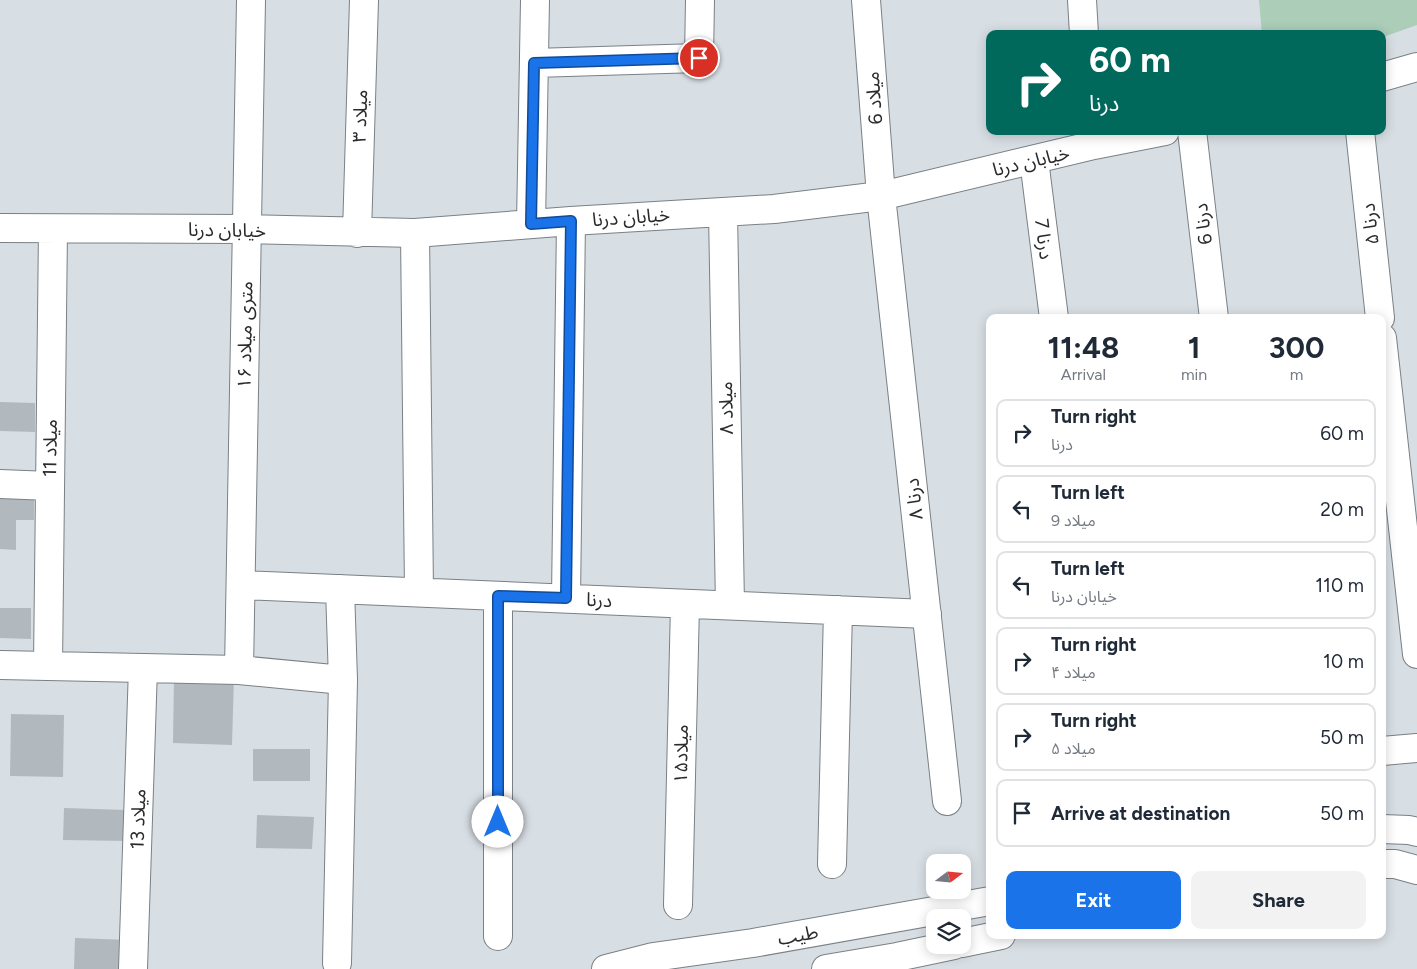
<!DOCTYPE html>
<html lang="en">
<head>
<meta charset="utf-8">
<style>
	:root { --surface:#fff; --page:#f2f2f3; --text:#1f2937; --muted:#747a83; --line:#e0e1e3; --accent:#1a73e8 }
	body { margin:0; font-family:Figtree,"Noto Sans Arabic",sans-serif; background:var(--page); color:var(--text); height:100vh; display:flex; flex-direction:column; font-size:19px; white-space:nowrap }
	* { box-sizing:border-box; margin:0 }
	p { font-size:16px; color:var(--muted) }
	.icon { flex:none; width:28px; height:28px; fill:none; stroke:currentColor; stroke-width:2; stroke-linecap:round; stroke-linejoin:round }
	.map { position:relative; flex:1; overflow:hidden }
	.panel { position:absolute; left:986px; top:314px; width:400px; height:625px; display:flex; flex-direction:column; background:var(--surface); border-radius:10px; box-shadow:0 2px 12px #0003 }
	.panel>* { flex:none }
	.hud { position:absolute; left:986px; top:30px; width:400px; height:105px; border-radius:10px; box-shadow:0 2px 12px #0003; background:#00695c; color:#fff; overflow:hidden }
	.needle { width:32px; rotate:74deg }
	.buttons { position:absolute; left:926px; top:854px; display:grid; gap:10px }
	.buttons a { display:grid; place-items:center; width:45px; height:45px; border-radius:10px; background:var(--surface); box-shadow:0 2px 12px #0003; font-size:25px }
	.pin { position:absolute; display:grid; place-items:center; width:42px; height:42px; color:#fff; margin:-21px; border:2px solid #fff; border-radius:50%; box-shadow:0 1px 5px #0007 }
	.me { position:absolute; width:55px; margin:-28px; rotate:0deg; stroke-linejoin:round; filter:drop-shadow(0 0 4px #0008) }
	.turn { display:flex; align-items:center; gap:18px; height:105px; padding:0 20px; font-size:22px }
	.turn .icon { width:65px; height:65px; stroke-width:2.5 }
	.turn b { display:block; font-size:35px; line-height:42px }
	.eta { display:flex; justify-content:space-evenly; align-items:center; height:85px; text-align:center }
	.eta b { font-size:30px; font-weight:700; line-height:35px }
	.action { display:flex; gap:10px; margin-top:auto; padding:10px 20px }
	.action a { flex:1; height:58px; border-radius:10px; background:var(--accent); color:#fff; font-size:20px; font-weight:700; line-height:58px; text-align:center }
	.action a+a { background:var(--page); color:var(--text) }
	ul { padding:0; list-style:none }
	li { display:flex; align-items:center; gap:15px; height:68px; margin:0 10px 8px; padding:0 10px; border:2px solid var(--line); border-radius:10px }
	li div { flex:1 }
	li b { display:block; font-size:19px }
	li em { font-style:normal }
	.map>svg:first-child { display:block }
	.green { fill:#accdb8 }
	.building { fill:#b2b9be }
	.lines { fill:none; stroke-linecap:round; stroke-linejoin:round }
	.minor-casing { stroke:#7a8085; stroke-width:30 }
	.major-casing { stroke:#7a8085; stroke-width:30 }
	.minor { stroke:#fff; stroke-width:28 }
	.major { stroke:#fff; stroke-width:28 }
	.route-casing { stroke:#114b97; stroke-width:12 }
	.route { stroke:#1a73e8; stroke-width:9 }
	.labels { text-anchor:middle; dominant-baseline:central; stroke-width:4; stroke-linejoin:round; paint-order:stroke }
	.street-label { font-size:19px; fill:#282a2c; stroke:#fff }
</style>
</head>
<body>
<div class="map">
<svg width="1417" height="969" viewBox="0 0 1417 969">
	<rect width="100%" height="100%" fill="#d8dfe4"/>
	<path class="green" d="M 1259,0 L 1417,0 L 1417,25 L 1383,37 L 1382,34 L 1262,34 Z"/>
	<path class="building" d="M 0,402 L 35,403 L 35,432 L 0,431 Z
		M 0,490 L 34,490 L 34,520 L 16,520 L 16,550 L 0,549 Z
		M 0,608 L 31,608 L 31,639 L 0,638 Z
		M 174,674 L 234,676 L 232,745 L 173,743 Z
		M 11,714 L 64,715 L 63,777 L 10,776 Z
		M 253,749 L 310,749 L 310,781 L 253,781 Z
		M 64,808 L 127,810 L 127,841 L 63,840 Z
		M 257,815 L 314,817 L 312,849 L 256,848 Z
		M 75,938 L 129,940 L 128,969 L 74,969 Z"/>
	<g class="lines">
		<defs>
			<path id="minor" d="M 866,0 L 881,196 L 947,801
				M 1082,0 L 1084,34
				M 534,63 L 699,58 L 700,0
				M 1382,77 L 1417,67
				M 1192,131 L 1214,318
				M 1360,131 L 1380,318
				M 1034,160 L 1054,318
				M 723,212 L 730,605
				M 531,224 L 535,0
				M 0,228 L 247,229 L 415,233 L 571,221 L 774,209 L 881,196 L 1094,145 L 1165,131
				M 357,233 L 364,0
				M 415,233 L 419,592
				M 1382,338 L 1417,654
				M 0,484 L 50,486
				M 241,585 L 927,614
				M 498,596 L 498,936
				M 566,598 L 571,221
				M 0,665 L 239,670 L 343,680
				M 48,666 L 53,229
				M 239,670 L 251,0
				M 1382,751 L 1417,748
				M 832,864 L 838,610
				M 678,905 L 685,604
				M 337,963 L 343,680 L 340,589
				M 133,969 L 143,668"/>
			<path id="major" d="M 1382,829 L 1409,830 L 1417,832
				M 1382,864 L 1395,864 L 1417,870
				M 962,943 L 1001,935
				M 606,969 L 653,957 L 753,943 L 990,901
				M 826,969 L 897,957 L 954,945"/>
		</defs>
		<use href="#minor" class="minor-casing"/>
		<use href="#major" class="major-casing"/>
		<use href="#minor" class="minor"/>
		<use href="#major" class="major"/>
	</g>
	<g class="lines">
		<defs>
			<path id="route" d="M 498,822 L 498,596 L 566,598 L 571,221 L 531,224 L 534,63 L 699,58"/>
		</defs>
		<use href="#route" class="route-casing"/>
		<use href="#route" class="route"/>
	</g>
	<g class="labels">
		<g class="street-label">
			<text transform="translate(874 98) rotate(-94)">میلاد 6</text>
			<text transform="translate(360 116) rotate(-88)">میلاد ۳</text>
			<text transform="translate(1031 161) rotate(-13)">خیابان درنا</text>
			<text transform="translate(631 217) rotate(-4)">خیابان درنا</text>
			<text transform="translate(1203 224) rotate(-97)">درنا 6</text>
			<text transform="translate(1370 224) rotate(-96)">درنا ۵</text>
			<text transform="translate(227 230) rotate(1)">خیابان درنا</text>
			<text transform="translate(1044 239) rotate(83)">درنا 7</text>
			<text transform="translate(245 335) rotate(-89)">۱۶ متری میلاد</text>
			<text transform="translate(726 408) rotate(-91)">میلاد ۸</text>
			<text transform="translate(50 448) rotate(-89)">میلاد 11</text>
			<text transform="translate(914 499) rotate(-96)">درنا ۸</text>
			<text transform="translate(599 600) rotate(3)">درنا</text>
			<text transform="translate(681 754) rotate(-89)">میلاد۱۵</text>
			<text transform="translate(138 819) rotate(-88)">میلاد 13</text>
			<text transform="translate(798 935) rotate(-10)">طیب</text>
		</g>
	</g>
</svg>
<div class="buttons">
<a><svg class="needle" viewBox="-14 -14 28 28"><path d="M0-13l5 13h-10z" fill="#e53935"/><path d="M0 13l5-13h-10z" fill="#747a83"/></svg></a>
<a><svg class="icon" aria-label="layers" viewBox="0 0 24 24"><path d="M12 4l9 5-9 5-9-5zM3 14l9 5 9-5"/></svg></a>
</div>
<div class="pin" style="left:699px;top:58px;background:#d93025"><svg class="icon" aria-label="arrive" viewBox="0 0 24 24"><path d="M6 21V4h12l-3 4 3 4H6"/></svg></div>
<svg class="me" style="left:498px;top:822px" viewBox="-20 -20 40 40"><circle r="19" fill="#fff"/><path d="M0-13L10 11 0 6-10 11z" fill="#1a73e8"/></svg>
<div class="hud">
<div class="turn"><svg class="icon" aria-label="right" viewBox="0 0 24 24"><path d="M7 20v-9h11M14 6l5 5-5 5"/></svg><div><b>60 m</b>درنا</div></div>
</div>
<section class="panel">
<div class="eta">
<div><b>11:48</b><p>Arrival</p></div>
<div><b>1</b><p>min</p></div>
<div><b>300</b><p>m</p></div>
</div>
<ul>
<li><svg class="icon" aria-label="right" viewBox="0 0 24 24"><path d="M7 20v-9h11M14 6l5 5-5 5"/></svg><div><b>Turn right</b><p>درنا</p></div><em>60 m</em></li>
<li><svg class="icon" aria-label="left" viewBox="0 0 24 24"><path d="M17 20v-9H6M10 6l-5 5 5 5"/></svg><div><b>Turn left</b><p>میلاد 9</p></div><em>20 m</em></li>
<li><svg class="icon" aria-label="left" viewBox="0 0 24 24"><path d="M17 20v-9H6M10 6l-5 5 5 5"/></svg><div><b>Turn left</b><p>خیابان درنا</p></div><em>110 m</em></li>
<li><svg class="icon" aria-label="right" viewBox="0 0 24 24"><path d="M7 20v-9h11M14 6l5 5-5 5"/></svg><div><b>Turn right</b><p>میلاد ۴</p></div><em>10 m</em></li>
<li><svg class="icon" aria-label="right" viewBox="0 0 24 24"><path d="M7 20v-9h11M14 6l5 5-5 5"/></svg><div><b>Turn right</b><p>میلاد ۵</p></div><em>50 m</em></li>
<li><svg class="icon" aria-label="arrive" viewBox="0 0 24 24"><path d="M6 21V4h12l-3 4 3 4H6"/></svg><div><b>Arrive at destination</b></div><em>50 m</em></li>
</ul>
<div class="action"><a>Exit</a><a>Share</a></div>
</section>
</div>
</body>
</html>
